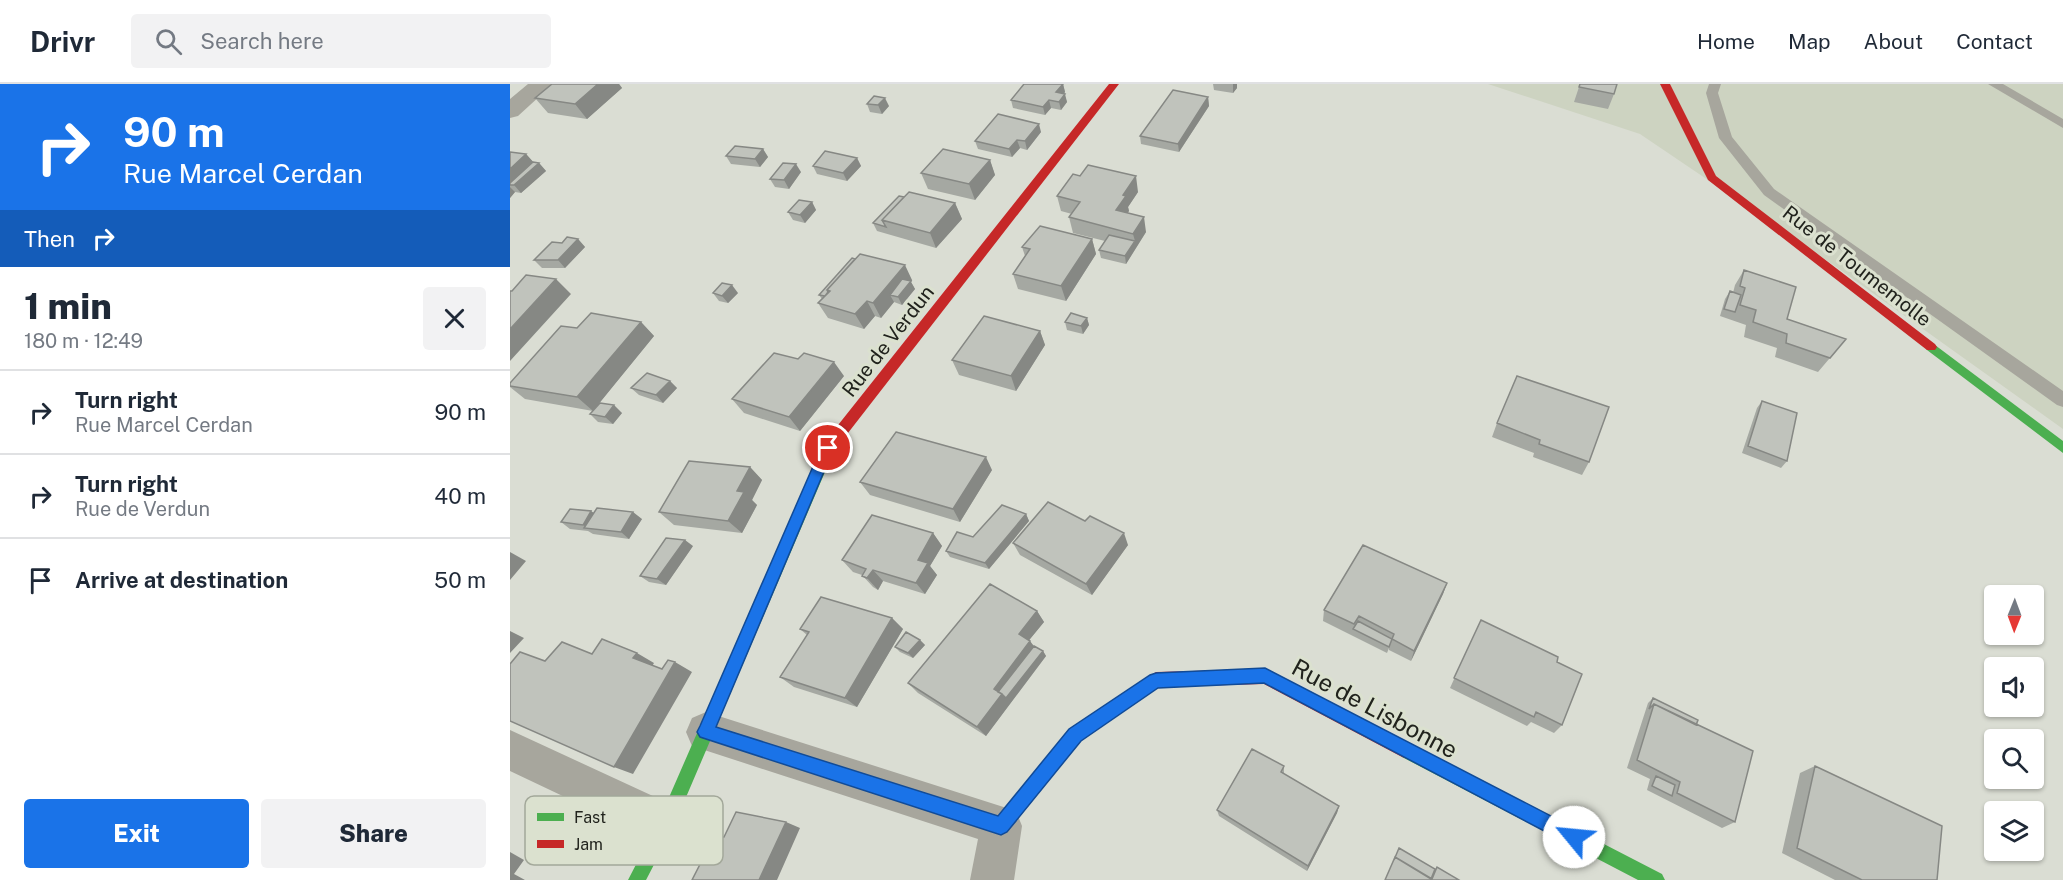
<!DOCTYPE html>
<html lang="en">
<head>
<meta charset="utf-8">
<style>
	:root { --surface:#fff; --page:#f2f2f3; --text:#1f2937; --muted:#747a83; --line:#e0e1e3; --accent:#1a73e8 }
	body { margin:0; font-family:"Public Sans",sans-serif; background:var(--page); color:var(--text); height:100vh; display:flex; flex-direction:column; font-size:22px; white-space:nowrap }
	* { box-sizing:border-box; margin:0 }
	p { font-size:20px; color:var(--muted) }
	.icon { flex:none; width:33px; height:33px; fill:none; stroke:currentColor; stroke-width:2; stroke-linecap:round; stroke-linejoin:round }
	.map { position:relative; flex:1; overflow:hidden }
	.side { display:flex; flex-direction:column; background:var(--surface); width:510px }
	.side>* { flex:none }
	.banner { background:#1a73e8; color:#fff; overflow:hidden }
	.needle { width:39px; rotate:181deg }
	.fabs { position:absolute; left:1474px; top:501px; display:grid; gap:12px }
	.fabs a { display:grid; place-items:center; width:60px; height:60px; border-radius:6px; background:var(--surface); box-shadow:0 2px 4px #0004; font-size:30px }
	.pin { position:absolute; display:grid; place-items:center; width:51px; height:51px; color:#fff; margin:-26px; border:3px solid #fff; border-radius:50%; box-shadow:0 2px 6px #0007 }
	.me { position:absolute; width:66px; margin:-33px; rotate:298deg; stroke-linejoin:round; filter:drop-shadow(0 0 4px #0008) }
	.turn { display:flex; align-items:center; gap:21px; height:126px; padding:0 24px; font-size:27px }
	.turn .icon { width:78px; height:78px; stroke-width:2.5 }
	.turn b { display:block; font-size:42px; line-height:51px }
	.then { display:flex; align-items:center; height:57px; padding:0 24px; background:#0003; gap:12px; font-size:22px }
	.round { display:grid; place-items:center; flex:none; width:63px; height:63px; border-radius:6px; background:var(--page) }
	.headline { display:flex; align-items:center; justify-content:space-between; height:102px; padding:0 24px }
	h1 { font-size:36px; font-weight:800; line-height:45px }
	.button { display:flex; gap:12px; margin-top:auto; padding:12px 24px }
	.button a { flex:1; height:69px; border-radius:6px; background:var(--accent); color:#fff; font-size:24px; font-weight:800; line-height:69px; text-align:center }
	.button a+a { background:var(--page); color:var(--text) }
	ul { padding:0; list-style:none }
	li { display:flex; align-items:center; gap:18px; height:84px; padding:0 24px; border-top:2px solid var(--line) }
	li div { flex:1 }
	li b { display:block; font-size:22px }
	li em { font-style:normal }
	header { display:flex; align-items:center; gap:36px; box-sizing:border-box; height:84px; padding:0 30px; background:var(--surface); border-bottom:2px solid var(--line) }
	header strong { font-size:28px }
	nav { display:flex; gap:33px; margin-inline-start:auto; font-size:21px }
	.search { width:420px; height:54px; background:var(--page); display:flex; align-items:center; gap:15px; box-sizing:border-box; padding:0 21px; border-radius:6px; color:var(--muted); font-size:22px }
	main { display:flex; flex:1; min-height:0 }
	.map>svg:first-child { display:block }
	.built { fill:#cdd3c1 }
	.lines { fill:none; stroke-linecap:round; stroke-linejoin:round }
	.lane { fill:#a7a69d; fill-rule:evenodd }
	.street { fill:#a7a69d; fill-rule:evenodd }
	.fast { fill:#4caf50; fill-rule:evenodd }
	.jam { fill:#c62828; fill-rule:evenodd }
	.wall { fill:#a5a8a2 }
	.shaded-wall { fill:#868884 }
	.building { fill:#c0c3bc; stroke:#868884; stroke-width:1.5 }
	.route { fill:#1a73e8; stroke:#114b97; stroke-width:1.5 }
	.labels { text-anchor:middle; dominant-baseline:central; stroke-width:6; stroke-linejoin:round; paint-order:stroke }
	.street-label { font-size:20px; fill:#21231d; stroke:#dbe1cf }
	.near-street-label { font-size:24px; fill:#21231d; stroke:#dbe1cf }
	.key { fill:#dbe1cf; stroke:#a3a89a; stroke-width:1.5 }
	.key-label { font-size:16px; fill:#21231d }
</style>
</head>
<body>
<header>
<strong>Drivr</strong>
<div class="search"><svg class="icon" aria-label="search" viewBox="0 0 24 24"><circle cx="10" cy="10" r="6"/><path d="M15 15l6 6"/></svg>Search here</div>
<nav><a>Home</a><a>Map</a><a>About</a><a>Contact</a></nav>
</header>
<main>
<section class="side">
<div class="banner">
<div class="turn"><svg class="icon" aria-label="right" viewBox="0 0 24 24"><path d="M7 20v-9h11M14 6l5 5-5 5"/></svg><div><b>90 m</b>Rue Marcel Cerdan</div></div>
<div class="then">Then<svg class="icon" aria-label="right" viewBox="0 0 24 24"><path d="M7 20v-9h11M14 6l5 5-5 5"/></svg></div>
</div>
<div class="headline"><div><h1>1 min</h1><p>180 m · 12:49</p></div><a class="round"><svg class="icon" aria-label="close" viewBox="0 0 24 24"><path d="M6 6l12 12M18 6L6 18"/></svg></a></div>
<ul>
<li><svg class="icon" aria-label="right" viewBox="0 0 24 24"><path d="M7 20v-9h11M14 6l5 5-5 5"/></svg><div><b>Turn right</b><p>Rue Marcel Cerdan</p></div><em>90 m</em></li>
<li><svg class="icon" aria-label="right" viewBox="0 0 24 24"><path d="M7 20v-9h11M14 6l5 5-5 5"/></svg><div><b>Turn right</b><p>Rue de Verdun</p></div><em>40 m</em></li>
<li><svg class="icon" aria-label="arrive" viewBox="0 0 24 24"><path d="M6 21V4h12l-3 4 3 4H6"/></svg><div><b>Arrive at destination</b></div><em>50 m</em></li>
</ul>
<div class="button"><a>Exit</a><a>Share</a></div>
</section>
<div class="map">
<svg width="1553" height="796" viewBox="0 0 1553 796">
	<rect width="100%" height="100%" fill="#daddd3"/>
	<path class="built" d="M 978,0 L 1553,0 L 1553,345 L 1322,180 L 1130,50 Z"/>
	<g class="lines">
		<path class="lane" d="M 1199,0 L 1211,0 L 1208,9 L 1222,53 L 1264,105 L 1553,307 L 1553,323 L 1547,321 L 1254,111 L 1209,54 L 1196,9 Z
			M 1478,0 L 1493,0 L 1553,35 L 1553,44 Z"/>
		<path class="street" d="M 18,0 L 43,0 L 8,32 L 0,34 L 0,15 Z
			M 196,628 L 506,727 L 512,742 L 504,796 L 460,796 L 468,755 L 182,662 L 176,648 L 182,634 Z
			M 0,646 L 171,725 L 177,740 L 171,755 L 156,761 L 0,687 Z"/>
		<path class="fast" d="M 1421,258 L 1553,357 L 1553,369 L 1417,266 L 1415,263 L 1417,260 Z
			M 314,369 L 319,370 L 321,374 L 162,746 L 136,796 L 118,796 L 150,734 L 307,374 L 309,370 Z
			M 898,659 L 1152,790 L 1155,796 L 1128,796 L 892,673 L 890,667 L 892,661 Z"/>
		<path class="jam" d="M 599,0 L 609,0 L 324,367 L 319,378 L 309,378 L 307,374 L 313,360 Z
			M 1150,0 L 1160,0 L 1206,92 L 1425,260 L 1427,263 L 1425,266 L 1417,266 L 1198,96 Z
			M 755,585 L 904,661 L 906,667 L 904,673 L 898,675 L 892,673 L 754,600 L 648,603 L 571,657 L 497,748 L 491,751 L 485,748 L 482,742 L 485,736 L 559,645 L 641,591 L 646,588 Z"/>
	</g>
	<path class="wall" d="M 42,0 L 109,0 L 112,4 L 77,35 L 38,29 L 25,14 Z
		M 553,0 L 555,8 L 554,10 L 557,18 L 551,26 L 541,24 L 535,31 L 503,24 L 501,16 Z
		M 703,0 L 727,0 L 727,4 L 723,9 L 704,6 Z
		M 1070,0 L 1104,10 L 1098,25 L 1064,18 Z
		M 698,13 L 699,22 L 669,68 L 631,60 L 630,52 Z
		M 357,20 L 379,22 L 372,30 L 360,28 Z
		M 531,48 L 517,66 L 510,64 L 502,73 L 468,65 L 465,57 Z
		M 253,65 L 258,73 L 250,83 L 221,80 L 216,72 Z
		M 0,68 L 16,70 L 23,78 L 29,79 L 36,87 L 11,109 L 5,108 L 0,114 Z
		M 347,74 L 351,82 L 337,97 L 307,90 L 303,82 Z
		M 480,76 L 485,91 L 465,116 L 418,105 L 411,89 Z
		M 291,88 L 279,105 L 265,103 L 260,95 Z
		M 628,108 L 618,123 L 619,127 L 617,129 L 636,148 L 616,180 L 591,174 L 589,166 L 595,157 L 563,149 L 559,133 L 562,130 L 551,127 L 547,112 Z
		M 394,113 L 445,119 L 452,135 L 426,164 L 367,147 L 363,139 Z
		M 302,118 L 306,126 L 295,139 L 283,136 L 278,128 Z
		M 68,155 L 75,163 L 55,184 L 32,184 L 24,176 L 52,159 Z
		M 582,155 L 586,170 L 556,217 L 508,205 L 503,190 L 515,172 L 512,163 Z
		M 342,174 L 402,196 L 401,198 L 405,205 L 392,221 L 384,218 L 371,234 L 365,232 L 354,245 L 318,234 L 308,219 L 312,215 L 309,211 Z
		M 1234,186 L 1277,235 L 1336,255 L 1308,288 L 1265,273 L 1267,264 L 1234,253 L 1236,241 L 1210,232 L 1215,215 L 1220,207 L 1223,209 L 1225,201 Z
		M 203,209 L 228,209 L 218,219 L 209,217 Z
		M 577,234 L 579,241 L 573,250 L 557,246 L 555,238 Z
		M 131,238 L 144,252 L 85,324 L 112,329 L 103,340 L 88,338 L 80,330 L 83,327 L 15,315 L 0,303 L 0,299 L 67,244 Z
		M 530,247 L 535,261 L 506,307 L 449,291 L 442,276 Z
		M 334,292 L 290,347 L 234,329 L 222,315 Z
		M 1007,292 L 1079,378 L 1072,391 L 1023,373 L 1024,369 L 982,353 L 987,339 Z
		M 160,297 L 167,304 L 153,319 L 129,311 L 121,304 Z
		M 1252,317 L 1277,377 L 1271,384 L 1232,369 L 1247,324 Z
		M 240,383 L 252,396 L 242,416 L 247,421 L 232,449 L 164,441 L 149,428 Z
		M 482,386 L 450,438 L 360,411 L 350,398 Z
		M 84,429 L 132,435 L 119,455 L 83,450 L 78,447 L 60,445 L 51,438 Z
		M 516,430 L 519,437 L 479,485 L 440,473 L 436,467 Z
		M 423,449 L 432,462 L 420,482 L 427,491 L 415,510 L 373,497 L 368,506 L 363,503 L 352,491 L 343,488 L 332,476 Z
		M 503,459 L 618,461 L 582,511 L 510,471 Z
		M 183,462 L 156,501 L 139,498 L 130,492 Z
		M 937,499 L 933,510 L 901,577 L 879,566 L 879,564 L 877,569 L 813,537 L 814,526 Z
		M 527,527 L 534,538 L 519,556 L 524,562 L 533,567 L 536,572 L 476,652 L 408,609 L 398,599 Z
		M 382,534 L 393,545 L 347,623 L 284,603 L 270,593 L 297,551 L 290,545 Z
		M 971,536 L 1047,578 L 1052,641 L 1044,649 L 1021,638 L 1017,642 L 940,604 Z
		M 410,556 L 415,561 L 403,574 L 390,568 L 385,563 Z
		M 1143,614 L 1186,641 L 1225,738 L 1212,744 L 1137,706 L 1140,695 L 1117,684 L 1138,619 Z
		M 774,682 L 774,690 L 829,722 L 827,729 L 797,787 L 709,732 L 707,726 Z
		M 1305,682 L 1427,796 L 1325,796 L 1272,769 L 1290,689 Z"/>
	<path class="shaded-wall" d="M 88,0 L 109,0 L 112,4 L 77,35 L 65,20 Z
		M 553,0 L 555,8 L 548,16 L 546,8 Z
		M 723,0 L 727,0 L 727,4 L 723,9 Z
		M 555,10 L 557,18 L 551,26 L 549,18 Z
		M 698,13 L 699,22 L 669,68 L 668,60 Z
		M 375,14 L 379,22 L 372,30 L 368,21 Z
		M 539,16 L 541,24 L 535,31 L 533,23 Z
		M 529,40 L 531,48 L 517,66 L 515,57 Z
		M 507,56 L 510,64 L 502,73 L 499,65 Z
		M 253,65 L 258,73 L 250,83 L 245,75 Z
		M 16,70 L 26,81 L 29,79 L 36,87 L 11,109 L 4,101 L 0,101 L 0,85 Z
		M 347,74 L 351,82 L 337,97 L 333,89 Z
		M 480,76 L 485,91 L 465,116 L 459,100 Z
		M 286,80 L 291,88 L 279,105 L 274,96 Z
		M 626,92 L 628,108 L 618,123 L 619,127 L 609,141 L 606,126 L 613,111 Z
		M 0,103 L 5,108 L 0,114 Z
		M 302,118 L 306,126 L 295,139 L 290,131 Z
		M 445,119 L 452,135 L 426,164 L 420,149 Z
		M 634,133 L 636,148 L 616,180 L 615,172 L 625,157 L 623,150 Z
		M 68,155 L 75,163 L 55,184 L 48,176 Z
		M 582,155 L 586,170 L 556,217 L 551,202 Z
		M 395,181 L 402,196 L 401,198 L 405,205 L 392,221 L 388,213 L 380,211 L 384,218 L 371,234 L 363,219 Z
		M 46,195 L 61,210 L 0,277 L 0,245 Z
		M 222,201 L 228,209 L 218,219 L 212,212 Z
		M 357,217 L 365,232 L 354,245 L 345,230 Z
		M 577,234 L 579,241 L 573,250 L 571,242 Z
		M 131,238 L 144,252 L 83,327 L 67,313 Z
		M 530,247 L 535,261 L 506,307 L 501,292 Z
		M 324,278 L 334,292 L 290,347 L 279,333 Z
		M 160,297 L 167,304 L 153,319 L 146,311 Z
		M 104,321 L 112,329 L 103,340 L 95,333 Z
		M 476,373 L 482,386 L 450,438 L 443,425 Z
		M 240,383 L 252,396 L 242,416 L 247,421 L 232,449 L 218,437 L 227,407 Z
		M 81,427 L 90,433 L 78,444 L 73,441 Z
		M 123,428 L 132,435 L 119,455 L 111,448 Z
		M 516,430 L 519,437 L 479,485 L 475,479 Z
		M 423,449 L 432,462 L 420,482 L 427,491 L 415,510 L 406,499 L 408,476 Z
		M 614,449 L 618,461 L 582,511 L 576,500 Z
		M 175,456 L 183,462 L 156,501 L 147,495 Z
		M 0,468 L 16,477 L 0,496 Z
		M 363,486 L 373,497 L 368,506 L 357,494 Z
		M 937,499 L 933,510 L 901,577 L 904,567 Z
		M 527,527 L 534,538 L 516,560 L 509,550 Z
		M 382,534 L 393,545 L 347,623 L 335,614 Z
		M 0,547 L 14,554 L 0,569 Z
		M 410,556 L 415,561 L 403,574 L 398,569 Z
		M 520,557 L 527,567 L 533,567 L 536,572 L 476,652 L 467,643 L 484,605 Z
		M 127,569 L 144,579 L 141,584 L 123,574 Z
		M 165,578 L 182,588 L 123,690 L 104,683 Z
		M 829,722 L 827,729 L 797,787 L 798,782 Z
		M 276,738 L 290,744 L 267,796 L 249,796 Z
		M 0,768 L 14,776 L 4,790 L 15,796 L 0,796 Z"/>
	<path class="building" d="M 42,0 L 88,0 L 65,20 L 25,14 Z
		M 514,0 L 553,0 L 546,8 L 555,10 L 549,18 L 539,16 L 533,23 L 501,16 Z
		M 1070,0 L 1107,0 L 1104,10 L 1069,3 Z
		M 663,6 L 698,13 L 668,60 L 630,52 Z
		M 364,12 L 375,14 L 368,21 L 357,20 Z
		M 488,30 L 529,40 L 515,57 L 507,56 L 499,65 L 465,57 Z
		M 225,62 L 253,65 L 245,75 L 216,72 Z
		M 433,65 L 480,76 L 459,100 L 411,89 Z
		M 315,67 L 347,74 L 333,89 L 303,82 Z
		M 0,68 L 16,70 L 0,85 Z
		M 23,78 L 29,79 L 4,101 L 0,101 L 0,99 Z
		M 273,79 L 286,80 L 274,96 L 260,95 Z
		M 578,81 L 626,92 L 613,111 L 616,112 L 606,126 L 634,133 L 623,150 L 559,133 L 570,118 L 547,112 L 563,90 L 570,92 Z
		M 399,108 L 445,119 L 420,149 L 372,136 Z
		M 389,112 L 394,113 L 372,136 L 376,143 L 363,139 Z
		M 289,116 L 302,118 L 290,131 L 278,128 Z
		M 530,142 L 582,155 L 551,202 L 503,190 L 520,165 L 512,163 Z
		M 599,151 L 625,157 L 615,172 L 589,166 Z
		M 57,153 L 68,155 L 48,176 L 24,176 L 42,158 L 52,159 Z
		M 350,170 L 395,181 L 363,219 L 357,217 L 345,230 L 308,219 L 320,207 L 317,206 Z
		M 342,174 L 345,175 L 317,206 L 318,208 L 315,212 L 309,211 Z
		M 1234,186 L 1286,203 L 1277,235 L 1336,255 L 1320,274 L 1276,259 L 1277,250 L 1243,238 L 1246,226 L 1230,221 L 1235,204 L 1230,202 Z
		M 16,191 L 46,195 L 0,245 L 0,207 L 2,207 Z
		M 392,195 L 401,197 L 388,213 L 380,211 Z
		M 212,199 L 222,201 L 212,212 L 203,209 Z
		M 1220,207 L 1231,211 L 1225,228 L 1214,225 Z
		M 81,229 L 131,238 L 67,313 L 0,302 L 0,299 L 51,242 L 67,244 Z
		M 561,229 L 577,234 L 571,242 L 555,238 Z
		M 474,232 L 530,247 L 501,292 L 442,276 Z
		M 264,269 L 288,275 L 294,269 L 324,278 L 279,333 L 222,315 Z
		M 137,289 L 160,297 L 146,311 L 121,304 Z
		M 1007,292 L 1099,323 L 1079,378 L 1029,360 L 1030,356 L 987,339 Z
		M 1252,317 L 1287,329 L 1277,377 L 1238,362 Z
		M 90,319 L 104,321 L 95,333 L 80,330 Z
		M 386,348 L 476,373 L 443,425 L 350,398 Z
		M 179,377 L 240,383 L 227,407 L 234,408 L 218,437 L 149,428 Z
		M 538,418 L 575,437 L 580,432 L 614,449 L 576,500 L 503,459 Z
		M 492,421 L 516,430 L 475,479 L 436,467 L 447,448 L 463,453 Z
		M 87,424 L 123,428 L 111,448 L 74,444 Z
		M 60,425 L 81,427 L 73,441 L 51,438 Z
		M 362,431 L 423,449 L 408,476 L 418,479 L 406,499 L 363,486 L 357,494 L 352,492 L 356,485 L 332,476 Z
		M 156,454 L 175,456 L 147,495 L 130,492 Z
		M 853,461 L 937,499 L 904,567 L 882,555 L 884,550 L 849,532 L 844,540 L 814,526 Z
		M 480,500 L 527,527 L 509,550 L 520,557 L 484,605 L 492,610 L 467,643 L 398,599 Z
		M 311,513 L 382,534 L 335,614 L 270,593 L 299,548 L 290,545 Z
		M 971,536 L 1048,573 L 1047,578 L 1072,590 L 1052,641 L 1026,628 L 1024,633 L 944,594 Z
		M 848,537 L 882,555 L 879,563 L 843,545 Z
		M 396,548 L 410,556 L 398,569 L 385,563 Z
		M 92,555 L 127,569 L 123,574 L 152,585 L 158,576 L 165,578 L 104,683 L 0,637 L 0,580 L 10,568 L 35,577 L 52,558 L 82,570 Z
		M 524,562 L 533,567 L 496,614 L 492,610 L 488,608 Z
		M 1143,614 L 1188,636 L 1186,641 L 1144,620 L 1139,625 Z
		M 1144,620 L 1243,667 L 1225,738 L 1167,709 L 1170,698 L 1127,676 Z
		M 742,665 L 774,682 L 771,688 L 829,722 L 798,782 L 707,726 Z
		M 1305,682 L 1432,742 L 1427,796 L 1352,796 L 1287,764 Z
		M 1146,692 L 1165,701 L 1162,712 L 1142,702 Z
		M 226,728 L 276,738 L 249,796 L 182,796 L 204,753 L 214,753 Z
		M 889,764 L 925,785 L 921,795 L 885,773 L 884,776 Z
		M 885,773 L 922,795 L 927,783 L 949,796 L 875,796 Z"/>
	<path class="route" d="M 318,359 L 324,364 L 206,643 L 488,732 L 559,645 L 640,591 L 646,589 L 755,584 L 1070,747 L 1072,753 L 1070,759 L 1064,762 L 1057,759 L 754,599 L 648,604 L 571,657 L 497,748 L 491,751 L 190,653 L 187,648 L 190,642 L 311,364 Z"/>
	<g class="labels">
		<g class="street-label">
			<text transform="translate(1347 182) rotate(38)">Rue de Toumemolle</text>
			<text transform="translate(378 257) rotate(-52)">Rue de Verdun</text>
		</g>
		<g class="near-street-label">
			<text transform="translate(865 624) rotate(28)">Rue de Lisbonne</text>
		</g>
	</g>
	<rect x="15" y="712" width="198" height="69" rx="9" class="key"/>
	<rect x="27" y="729" width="27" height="8" fill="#4caf50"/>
	<rect x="27" y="756" width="27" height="8" fill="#c62828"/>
	<g class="key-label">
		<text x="64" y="739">Fast</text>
		<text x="64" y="766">Jam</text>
	</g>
</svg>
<div class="fabs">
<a><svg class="needle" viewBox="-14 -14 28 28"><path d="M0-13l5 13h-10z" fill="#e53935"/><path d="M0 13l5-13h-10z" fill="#747a83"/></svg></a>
<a><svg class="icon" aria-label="sound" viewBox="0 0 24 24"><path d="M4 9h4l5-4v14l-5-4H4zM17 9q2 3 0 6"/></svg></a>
<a><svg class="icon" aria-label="search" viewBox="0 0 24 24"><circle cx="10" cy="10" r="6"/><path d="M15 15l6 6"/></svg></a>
<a><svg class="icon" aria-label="layers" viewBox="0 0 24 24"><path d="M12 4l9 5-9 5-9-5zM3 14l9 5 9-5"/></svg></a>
</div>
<div class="pin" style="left:318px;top:364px;background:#d93025"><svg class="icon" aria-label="arrive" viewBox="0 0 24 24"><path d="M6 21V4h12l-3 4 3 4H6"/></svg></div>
<svg class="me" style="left:1064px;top:753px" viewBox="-20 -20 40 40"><circle r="19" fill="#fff"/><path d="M0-13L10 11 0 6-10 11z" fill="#1a73e8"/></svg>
</div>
</main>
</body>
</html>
